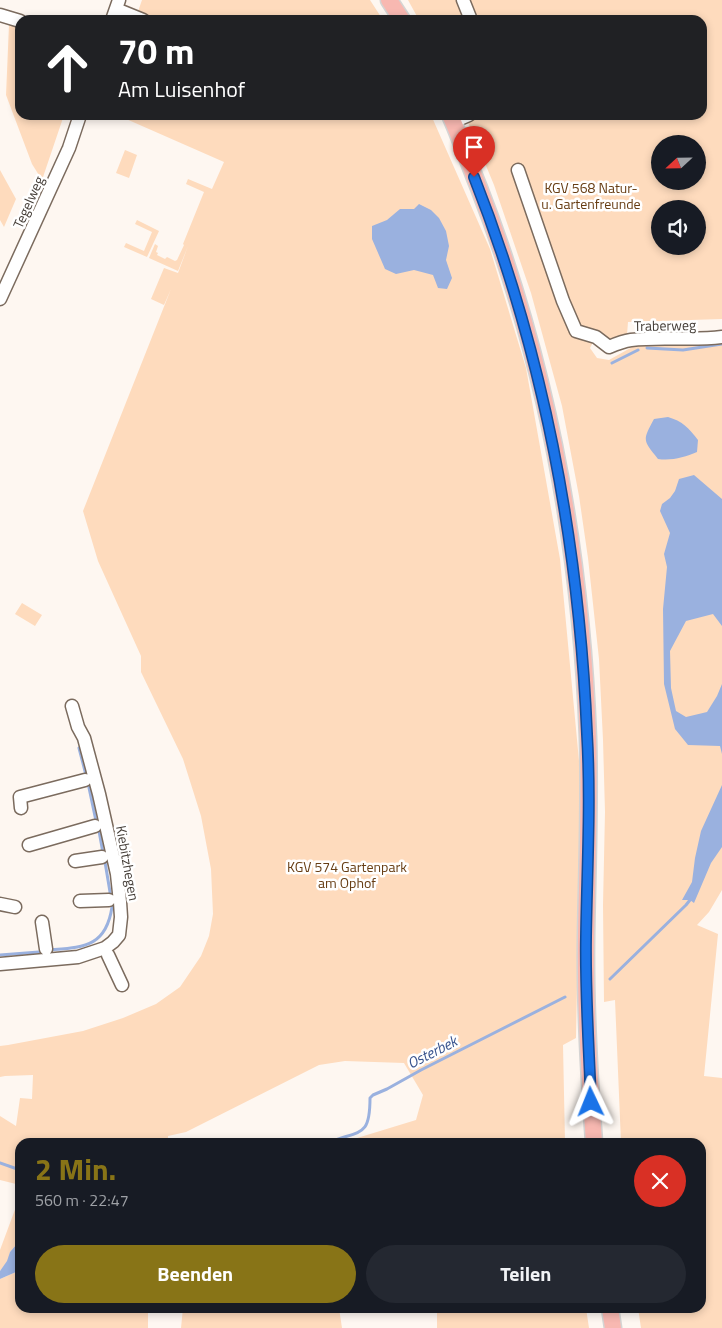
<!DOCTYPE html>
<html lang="de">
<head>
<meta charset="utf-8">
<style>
	:root { --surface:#171b24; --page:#242831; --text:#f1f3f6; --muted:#9ea1a6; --accent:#887417 }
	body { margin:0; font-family:"Titillium Web",sans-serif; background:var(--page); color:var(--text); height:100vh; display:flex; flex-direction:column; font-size:19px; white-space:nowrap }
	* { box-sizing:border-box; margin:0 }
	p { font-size:16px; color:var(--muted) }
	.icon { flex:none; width:28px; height:28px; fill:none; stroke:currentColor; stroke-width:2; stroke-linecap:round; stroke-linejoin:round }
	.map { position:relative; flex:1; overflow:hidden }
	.sheet { position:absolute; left:15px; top:1138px; width:691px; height:175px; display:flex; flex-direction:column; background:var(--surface); border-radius:15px; box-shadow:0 2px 8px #0003 }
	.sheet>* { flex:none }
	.banner { position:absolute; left:15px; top:15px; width:692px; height:105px; border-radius:15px; box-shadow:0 2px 8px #0003; background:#202124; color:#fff; overflow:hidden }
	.needle { width:32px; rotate:248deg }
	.controls { position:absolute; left:651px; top:135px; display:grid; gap:10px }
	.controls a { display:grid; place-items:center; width:55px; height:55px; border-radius:50%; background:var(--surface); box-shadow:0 2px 8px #0003; font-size:25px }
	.pin { position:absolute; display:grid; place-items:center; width:42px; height:42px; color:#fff; margin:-51px -21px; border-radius:50% 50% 50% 0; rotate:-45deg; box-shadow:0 0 5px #0007 }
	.pin .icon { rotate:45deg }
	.me { position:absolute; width:55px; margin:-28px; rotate:358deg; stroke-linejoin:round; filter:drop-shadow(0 0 4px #0008) }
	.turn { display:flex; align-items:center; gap:18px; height:105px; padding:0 20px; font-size:22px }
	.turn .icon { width:65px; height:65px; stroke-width:2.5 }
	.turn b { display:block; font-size:35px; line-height:42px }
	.round { display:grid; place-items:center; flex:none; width:52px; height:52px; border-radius:26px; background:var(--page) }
	.summary { display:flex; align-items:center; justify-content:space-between; height:85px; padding:0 20px }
	h1 { font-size:30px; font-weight:700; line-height:38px; color:var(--accent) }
	.primary-button { display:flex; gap:10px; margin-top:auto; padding:10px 20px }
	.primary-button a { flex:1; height:58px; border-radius:30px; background:var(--accent); color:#fff; font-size:20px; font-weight:700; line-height:58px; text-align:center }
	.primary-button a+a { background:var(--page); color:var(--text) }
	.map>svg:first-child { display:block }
	.green { fill:#fedbbd; fill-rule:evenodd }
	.water { fill:#9ab1df }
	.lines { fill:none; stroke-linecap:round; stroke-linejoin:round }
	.stream { stroke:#9ab1df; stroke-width:3 }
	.minor-casing { stroke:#7b6b5e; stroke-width:15 }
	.major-casing { stroke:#d5d4d3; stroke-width:19 }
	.minor { stroke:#fff; stroke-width:12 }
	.major { stroke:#f8b8b1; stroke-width:16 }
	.route-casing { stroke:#114b97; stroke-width:12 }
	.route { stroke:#1a73e8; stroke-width:9 }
	.labels { text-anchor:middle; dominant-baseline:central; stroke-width:5; stroke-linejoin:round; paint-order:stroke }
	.park-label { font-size:14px; fill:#673d13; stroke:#fff }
	.street-label { font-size:14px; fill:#423b35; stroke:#fff }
	.water-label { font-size:15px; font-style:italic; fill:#38538d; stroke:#fff }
</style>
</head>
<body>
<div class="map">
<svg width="722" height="1328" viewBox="0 0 722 1328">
	<rect width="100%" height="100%" fill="#fef7f1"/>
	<path class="green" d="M 142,0 L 370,0 L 383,20 L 135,20 Z
		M 408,0 L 722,0 L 722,319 L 628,322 L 627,335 L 593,342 L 590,348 L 597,358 L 609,360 L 634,346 L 722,344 L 722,890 L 709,912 L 697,925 L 718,934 L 704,1076 L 722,1078 L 722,1328 L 641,1328 L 638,1308 L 701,1308 L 701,1142 L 621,1142 L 615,1000 L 604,1002 L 603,905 L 605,812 L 603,740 L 599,659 L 588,558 L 579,496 L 562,406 L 531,293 L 494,185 L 465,115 L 702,115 L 702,20 L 419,20 ZM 660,144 L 698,144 L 698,181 L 660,181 ZM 660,209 L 698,209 L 698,246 L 660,246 Z
		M 9,25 L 20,28 L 20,115 L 64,115 L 42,180 L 32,164 L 6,95 Z
		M 117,115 L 431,115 L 490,249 L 526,368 L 560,559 L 581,782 L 576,1038 L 563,1045 L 565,1142 L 344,1142 L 416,1120 L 423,1095 L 404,1063 L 345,1061 L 319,1065 L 186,1132 L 168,1136 L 168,1142 L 20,1142 L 20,1185 L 0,1180 L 0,1116 L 16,1126 L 20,1098 L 32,1099 L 33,1075 L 5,1076 L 0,1077 L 0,1046 L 8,1045 L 83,1031 L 123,1018 L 156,1004 L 180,987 L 201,956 L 209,936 L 213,914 L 211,869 L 201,816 L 183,759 L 141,672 L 141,656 L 98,561 L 83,511 L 171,289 L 164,305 L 151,299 L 164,268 L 178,273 L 188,246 L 178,271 L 149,258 L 155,244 L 158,246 L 156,252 L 158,253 L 157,255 L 165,259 L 167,257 L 175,261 L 177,260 L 184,245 L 183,244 L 204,192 L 186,184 L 188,179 L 212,189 L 224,162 Z
		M 125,150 L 137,155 L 129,178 L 116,173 Z
		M 0,170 L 16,199 L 4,227 L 0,220 Z
		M 137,220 L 159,231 L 147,257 L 124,247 L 126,243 L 144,251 L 152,232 L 135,224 Z
		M 22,603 L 42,615 L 35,626 L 15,614 Z
		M 20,1196 L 20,1234 L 16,1245 L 10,1252 L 8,1261 L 0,1271 L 0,1250 Z
		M 16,1272 L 20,1272 L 20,1308 L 148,1308 L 148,1328 L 0,1328 L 0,1279 Z
		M 183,1308 L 339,1308 L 342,1328 L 181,1328 Z
		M 437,1308 L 586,1308 L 589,1328 L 437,1328 Z"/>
	<path class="water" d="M 419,204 L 431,210 L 439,218 L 446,231 L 449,246 L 446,260 L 452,278 L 447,289 L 438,288 L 433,275 L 414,270 L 396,274 L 385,269 L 372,239 L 372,226 L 387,220 L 400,209 L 414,209 Z
		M 668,417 C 682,421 689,428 698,440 L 697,452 C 685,457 672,461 658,459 C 643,440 642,441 654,419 Z
		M 694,475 L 722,499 L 722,626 L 713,614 L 686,621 L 670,651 L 671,688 L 676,711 L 686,717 L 707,712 L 717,696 L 722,684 L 722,754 L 720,746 L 688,745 L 675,729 L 664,684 L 663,609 L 667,567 L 664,554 L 670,533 L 660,511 L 662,504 L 670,498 L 675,491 L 679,479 Z
		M 722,785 L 722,847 L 711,863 L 694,903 L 690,900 L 682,900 L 692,882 L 695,858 L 701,831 Z
		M 20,1234 L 20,1272 L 16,1272 L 0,1279 L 0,1271 L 7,1261 L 10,1252 L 16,1245 Z"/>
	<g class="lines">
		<path class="stream" d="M 647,348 L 683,350 L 722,344
			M 612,363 L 638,350
			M 79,748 L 86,775
			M 88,783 L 96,821
			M 99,831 L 103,853
			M 105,862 L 111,898
			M 50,950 C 84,947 106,947 112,907
			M 0,955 L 39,952
			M 610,979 L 686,905 L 690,900 L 692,896
			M 330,1142 C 361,1130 370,1137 370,1098 L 373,1095 L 387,1089 L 421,1070 L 565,997
			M 0,1163 L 20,1170"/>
		<defs>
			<path id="minor" d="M 463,0 L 471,20
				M 116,9 L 143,20
				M 0,15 L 20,21
				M 112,20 L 119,0
				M 453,122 L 469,115
				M 518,170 L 563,301 L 576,331 L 596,337 L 609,347 C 616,344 624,341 631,340 C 661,336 692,341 722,337
				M 0,299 L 69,148 L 80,115
				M 21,808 L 20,797 L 85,780
				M 29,845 L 95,826
				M 75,861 L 102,857
				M 80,901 L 109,900
				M 0,904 L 15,907
				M 42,922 L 46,949
				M 108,955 L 122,985
				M 0,964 L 78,957 L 105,948 L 113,942 L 119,935 L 121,917 L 120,902 L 117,874 L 99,794 L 88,753 L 84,738 L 78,727 L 72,706"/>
			<path id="major" d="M 389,0 L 402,20
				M 450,115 C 461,139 469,164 479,188 C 547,363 581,551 588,738 C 590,805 587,871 586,938 C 585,1006 589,1074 594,1142
				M 610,1308 L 613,1328"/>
		</defs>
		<use href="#minor" class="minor-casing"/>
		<use href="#major" class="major-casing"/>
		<use href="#minor" class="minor"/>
		<use href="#major" class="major"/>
	</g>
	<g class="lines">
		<defs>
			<path id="route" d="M 474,177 C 544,355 579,543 587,734 C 591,802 587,870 586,937 C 585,992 589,1048 591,1102"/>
		</defs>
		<use href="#route" class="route-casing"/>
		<use href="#route" class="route"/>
	</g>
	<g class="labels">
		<g class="park-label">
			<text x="591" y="187">KGV 568 Natur-<tspan x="591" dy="16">u. Gartenfreunde</tspan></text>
			<text x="347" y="866">KGV 574 Gartenpark<tspan x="347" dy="16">am Ophof</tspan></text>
		</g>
		<g class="street-label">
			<text transform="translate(28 202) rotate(-66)">Tegelweg</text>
			<text transform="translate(665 325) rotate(-1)">Traberweg</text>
			<text transform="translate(128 863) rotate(80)">Kiebitzhegen</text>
		</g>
		<g class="water-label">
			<text transform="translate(432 1052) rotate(-27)">Osterbek</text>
		</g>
	</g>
</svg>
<div class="controls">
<a><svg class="needle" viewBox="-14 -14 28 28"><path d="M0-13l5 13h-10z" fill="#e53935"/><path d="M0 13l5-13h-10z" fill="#9ea1a6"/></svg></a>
<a><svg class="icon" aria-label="sound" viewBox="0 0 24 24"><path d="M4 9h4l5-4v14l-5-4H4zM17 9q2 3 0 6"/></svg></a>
</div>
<div class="pin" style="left:474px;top:177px;background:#d93025"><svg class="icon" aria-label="arrive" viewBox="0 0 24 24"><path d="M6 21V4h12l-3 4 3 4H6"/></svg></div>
<svg class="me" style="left:591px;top:1102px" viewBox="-20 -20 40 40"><path d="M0-17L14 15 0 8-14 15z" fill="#1a73e8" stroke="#fff" stroke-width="4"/></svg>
<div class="banner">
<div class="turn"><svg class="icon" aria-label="ahead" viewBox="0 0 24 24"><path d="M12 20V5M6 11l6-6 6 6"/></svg><div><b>70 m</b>Am Luisenhof</div></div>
</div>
<section class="sheet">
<div class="summary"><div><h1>2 Min.</h1><p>560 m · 22:47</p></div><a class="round" style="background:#d93025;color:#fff"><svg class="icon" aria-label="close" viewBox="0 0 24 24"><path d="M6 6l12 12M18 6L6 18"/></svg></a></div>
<div class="primary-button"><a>Beenden</a><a>Teilen</a></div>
</section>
</div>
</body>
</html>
